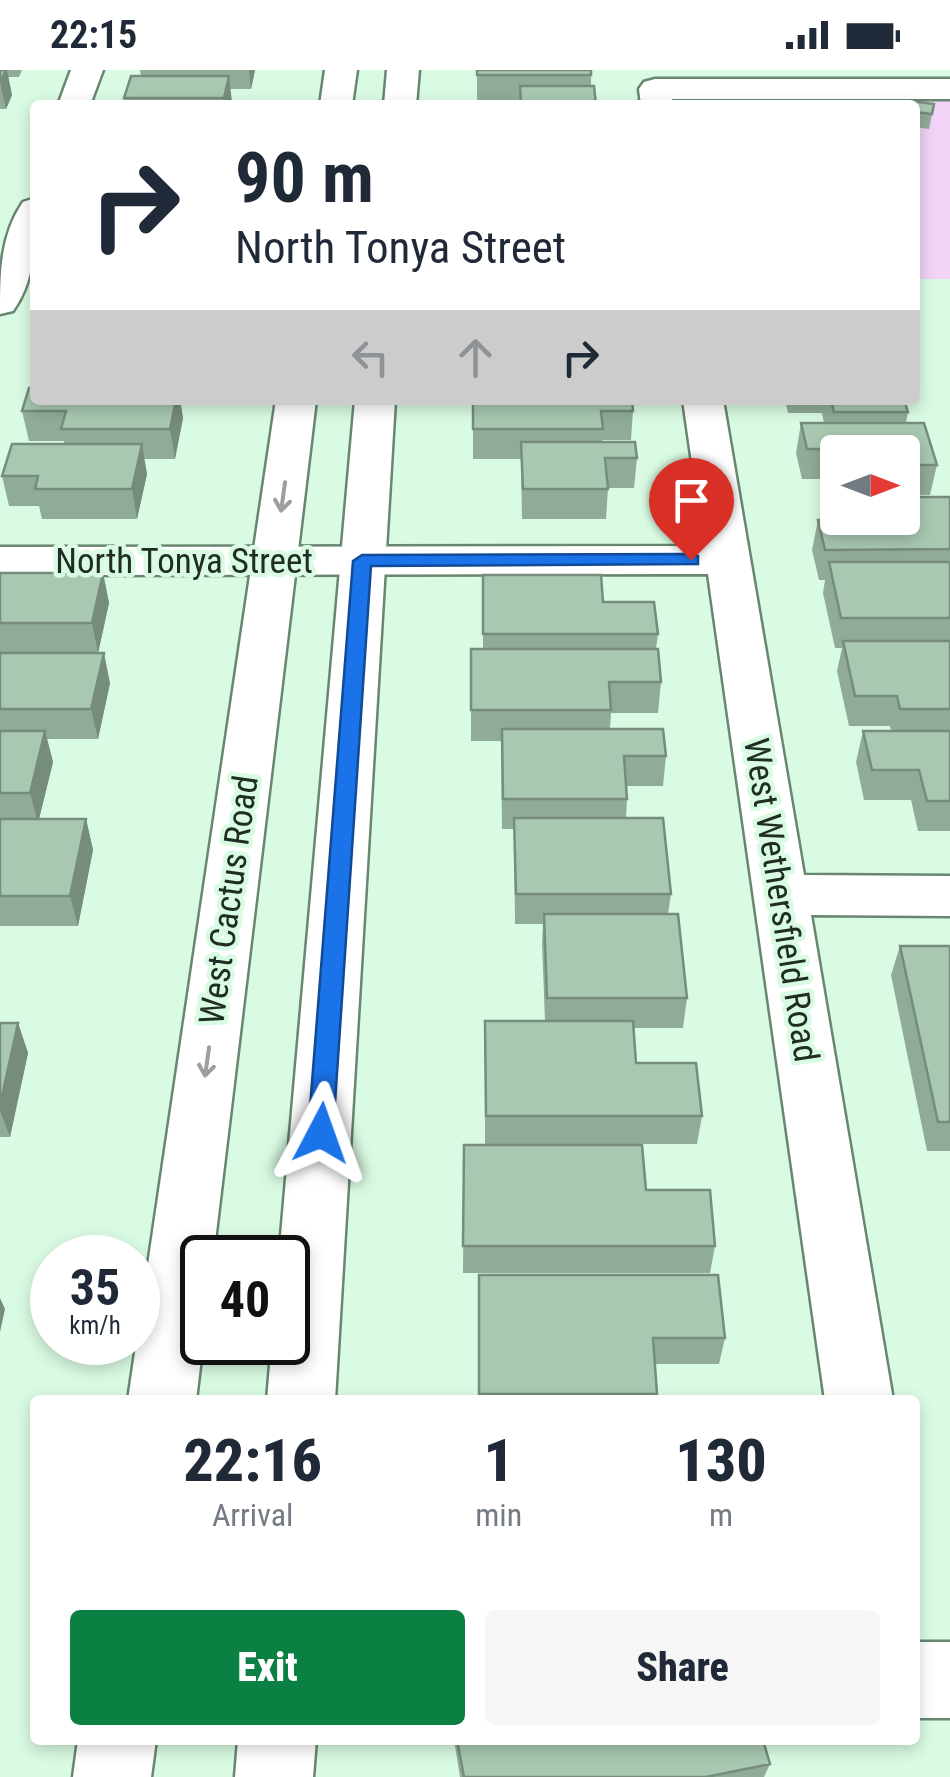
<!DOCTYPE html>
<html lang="en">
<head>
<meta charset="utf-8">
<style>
	:root { --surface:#fff; --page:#f6f6f7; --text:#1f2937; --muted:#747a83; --accent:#0b8043 }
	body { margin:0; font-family:"Roboto Condensed",sans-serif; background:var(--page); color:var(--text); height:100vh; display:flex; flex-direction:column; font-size:38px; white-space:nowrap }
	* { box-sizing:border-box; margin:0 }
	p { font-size:32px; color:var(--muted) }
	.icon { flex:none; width:55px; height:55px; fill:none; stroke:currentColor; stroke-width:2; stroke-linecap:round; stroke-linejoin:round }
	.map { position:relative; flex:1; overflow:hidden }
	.panel { position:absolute; left:30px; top:1325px; width:890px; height:350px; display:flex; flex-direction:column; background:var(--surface); border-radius:10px; box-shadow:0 5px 15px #0003 }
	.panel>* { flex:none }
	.hud { position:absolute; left:30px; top:30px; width:890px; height:305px; border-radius:10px; box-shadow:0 5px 15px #0003; background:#fff; color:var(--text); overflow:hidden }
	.needle { width:65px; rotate:90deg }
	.buttons { position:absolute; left:820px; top:365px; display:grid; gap:20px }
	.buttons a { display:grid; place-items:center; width:100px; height:100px; border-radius:10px; background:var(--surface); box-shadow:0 5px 15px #0003; font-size:50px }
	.speed { position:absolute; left:30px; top:1165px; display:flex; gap:20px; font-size:50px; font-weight:700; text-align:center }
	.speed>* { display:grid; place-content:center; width:130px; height:130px; border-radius:50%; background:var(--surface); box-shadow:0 5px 15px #0003; line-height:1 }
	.speed small { font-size:25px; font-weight:400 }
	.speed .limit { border:5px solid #111; border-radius:15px; background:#fff; color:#111 }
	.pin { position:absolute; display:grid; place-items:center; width:85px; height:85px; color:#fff; margin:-102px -42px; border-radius:50% 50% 50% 0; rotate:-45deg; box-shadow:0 0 10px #0007 }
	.pin .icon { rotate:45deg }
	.me { position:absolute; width:110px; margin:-55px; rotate:4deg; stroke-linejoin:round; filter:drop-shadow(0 0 8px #0008) }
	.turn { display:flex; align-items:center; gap:35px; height:210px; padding:0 40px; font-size:45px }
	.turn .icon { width:130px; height:130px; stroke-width:2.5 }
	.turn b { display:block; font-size:70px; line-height:85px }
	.lanes { display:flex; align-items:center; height:95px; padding:0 40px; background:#0003; justify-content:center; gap:50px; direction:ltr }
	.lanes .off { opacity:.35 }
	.eta { display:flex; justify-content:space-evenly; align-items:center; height:170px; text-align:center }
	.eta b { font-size:60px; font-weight:800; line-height:70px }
	.action { display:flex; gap:20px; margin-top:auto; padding:20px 40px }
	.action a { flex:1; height:115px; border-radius:10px; background:var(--accent); color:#fff; font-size:40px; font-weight:800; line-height:115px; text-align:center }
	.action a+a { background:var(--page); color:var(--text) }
	.status { display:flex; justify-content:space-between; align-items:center; height:70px; padding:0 50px; background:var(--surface); direction:ltr }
	.status svg { height:28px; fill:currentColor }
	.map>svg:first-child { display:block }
	.green { fill:#f0d3f7 }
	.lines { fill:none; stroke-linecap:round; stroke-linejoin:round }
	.street-casing { stroke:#688670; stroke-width:5 }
	.secondary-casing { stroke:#688670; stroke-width:5 }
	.street { fill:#fff; fill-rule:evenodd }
	.secondary { fill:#fff; fill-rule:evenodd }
	.wall { fill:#90ac98 }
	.shaded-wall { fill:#768c7c }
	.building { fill:#a8c8b1; stroke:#768c7c; stroke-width:2.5 }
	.oneway { stroke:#9ba09c }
	.route { fill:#1a73e8; stroke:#114b97; stroke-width:2.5 }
	.labels { text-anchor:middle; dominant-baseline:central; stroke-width:9; stroke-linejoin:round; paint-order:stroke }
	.street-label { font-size:35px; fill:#202d24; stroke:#dafbe3 }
</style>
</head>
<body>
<div class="status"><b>22:15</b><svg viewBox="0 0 49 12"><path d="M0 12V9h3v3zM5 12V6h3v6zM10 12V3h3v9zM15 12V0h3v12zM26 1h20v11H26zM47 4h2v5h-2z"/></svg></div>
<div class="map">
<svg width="950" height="1707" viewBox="0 0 950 1707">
	<rect width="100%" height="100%" fill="#dafbe3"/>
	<path class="green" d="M 950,30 L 950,209 L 915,209 L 915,35 L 686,35 L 685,31 Z"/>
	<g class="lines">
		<defs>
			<path id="street" d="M 71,0 L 103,0 L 90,35 L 58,35 Z
				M 655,9 L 950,9 L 950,29 L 672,29 L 673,35 L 641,35 L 639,19 L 644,12 Z
				M 35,128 C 35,168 37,207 13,241 L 0,244 C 0,204 0,166 23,132 Z
				M 683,330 L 723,330 L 804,805 L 950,806 L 950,846 L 811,845 L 893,1330 L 825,1330 L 708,504 L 0,505 L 0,477 L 704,476 Z
				M 915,1572 L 950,1572 L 950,1648 L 915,1648 Z"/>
			<path id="secondary" d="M 325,0 L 357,0 L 352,35 L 320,35 Z
				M 387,0 L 419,0 L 416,35 L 384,35 Z
				M 276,330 L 316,330 L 213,1188 L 202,1188 L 203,1272 L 196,1330 L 128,1330 Z
				M 355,330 L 395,330 L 335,1330 L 267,1330 L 272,1272 L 288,1272 L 288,1188 L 279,1188 Z
				M 78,1670 L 156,1670 L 151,1707 L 73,1707 Z
				M 238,1670 L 316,1670 L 313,1707 L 235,1707 Z"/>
		</defs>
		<use href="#street" class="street-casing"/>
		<use href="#secondary" class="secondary-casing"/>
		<use href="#street" class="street"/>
		<use href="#secondary" class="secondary"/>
	</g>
	<path class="wall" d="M 0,0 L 22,0 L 19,7 L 8,7 L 12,25 L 6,39 L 0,39 Z
		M 140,0 L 255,0 L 251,19 L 230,19 L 231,35 L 125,35 L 124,28 L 141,6 Z
		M 477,0 L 591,5 L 591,16 L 596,35 L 520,35 L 520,32 L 477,32 Z
		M 934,34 L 929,59 L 915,57 L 915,35 Z
		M 35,330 L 180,330 L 183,348 L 175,389 L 144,389 L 147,404 L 137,449 L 42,449 L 39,436 L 9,436 L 2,406 L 64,374 L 64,371 L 29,371 L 22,341 Z
		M 473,330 L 633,341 L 631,370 L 602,370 L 602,372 L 637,388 L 634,418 L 608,418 L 606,449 L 522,449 L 521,389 L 473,389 Z
		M 785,330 L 904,330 L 908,342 L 906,353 L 937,395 L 930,425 L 902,425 L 902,382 L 846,382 L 846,379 L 846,382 L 838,382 L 838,409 L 802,409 L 796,383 L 801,353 L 824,353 L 822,343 L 788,343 Z
		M 950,427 L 950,761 L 918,761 L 911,730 L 864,730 L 856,692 L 863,661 L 891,661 L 890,656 L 849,656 L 837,601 L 842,578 L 835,578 L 823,523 L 825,510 L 819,510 L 812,480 L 818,450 L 849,449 L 849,448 L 902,448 Z
		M 0,503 L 103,503 L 109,533 L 98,583 L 110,613 L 98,669 L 47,669 L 53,692 L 39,749 L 86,749 L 93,780 L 78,856 L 0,856 Z
		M 483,505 L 603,532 L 658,564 L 656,579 L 661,612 L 658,643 L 611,643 L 610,659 L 666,686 L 663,716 L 626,716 L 627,729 L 626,748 L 671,824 L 668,844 L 687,928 L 683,958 L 633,958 L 636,993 L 702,1046 L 697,1074 L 485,1074 L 485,951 L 545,951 L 542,873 L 543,854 L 515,854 L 514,759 L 502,759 L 501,671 L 471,671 L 471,579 L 483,579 Z
		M 900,876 L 950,876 L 950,1081 L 927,1081 L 891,905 Z
		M 0,953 L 18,953 L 28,983 L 10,1067 L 0,1067 Z
		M 464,1075 L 646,1120 L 715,1176 L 710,1203 L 463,1203 Z
		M 479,1205 L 725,1268 L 719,1294 L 655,1294 L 656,1330 L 479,1330 Z
		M 454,1670 L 763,1670 L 770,1694 L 764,1707 L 460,1707 Z"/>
	<path class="shaded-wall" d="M 6,0 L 7,0 L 12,25 L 6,39 L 0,12 Z
		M 249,0 L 255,0 L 251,19 Z
		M 229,6 L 232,32 L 231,35 L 224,35 L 224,28 Z
		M 176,330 L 180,330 L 183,348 L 175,389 L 170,359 Z
		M 142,374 L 147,404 L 137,449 L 132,419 Z
		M 103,503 L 109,533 L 98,583 L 92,553 Z
		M 104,583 L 110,613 L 98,669 L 91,639 Z
		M 45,661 L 53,692 L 38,753 L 30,723 Z
		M 86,749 L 93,780 L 78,856 L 70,826 Z
		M 18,953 L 28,983 L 10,1067 L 0,1041 L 0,1035 Z
		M 0,1228 L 5,1239 L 0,1262 Z"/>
	<path class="building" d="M 0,0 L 6,0 L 0,12 Z
		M 477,0 L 591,0 L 591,5 L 477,5 Z
		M 131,6 L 229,6 L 224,28 L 124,28 Z
		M 520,16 L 594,16 L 596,35 L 521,35 Z
		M 911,31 L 934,34 L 932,44 L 915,42 L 915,35 L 910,35 Z
		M 29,318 L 35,318 L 35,330 L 176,330 L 170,359 L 61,359 L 66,341 L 22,341 Z
		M 473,330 L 632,330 L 633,341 L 601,341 L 603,359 L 473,359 Z
		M 831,330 L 904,330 L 908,342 L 834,342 Z
		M 801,353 L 924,353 L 937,395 L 902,395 L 902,382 L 847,382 L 846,379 L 807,379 Z
		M 521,372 L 635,372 L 637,388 L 605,388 L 608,419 L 523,419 Z
		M 12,374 L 142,374 L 132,419 L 35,419 L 38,406 L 2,406 Z
		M 902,427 L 950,427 L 950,479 L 825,480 L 818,450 L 902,448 Z
		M 829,492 L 950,492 L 950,548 L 841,548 Z
		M 0,503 L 103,503 L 92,553 L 0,553 Z
		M 483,505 L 601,505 L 603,532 L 654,532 L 658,564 L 483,564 Z
		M 843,571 L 950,571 L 950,639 L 900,639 L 897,626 L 855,626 Z
		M 471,579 L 658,579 L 661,612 L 609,612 L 611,640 L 471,640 Z
		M 0,583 L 104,583 L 91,639 L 0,639 Z
		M 502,659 L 663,659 L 666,686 L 624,686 L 627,729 L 503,729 Z
		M 0,661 L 45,661 L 30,723 L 0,723 Z
		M 863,661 L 950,661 L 950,731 L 927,731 L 919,700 L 872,700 Z
		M 514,748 L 663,748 L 671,824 L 516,824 Z
		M 0,749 L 86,749 L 70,826 L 0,826 Z
		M 544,844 L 678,844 L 687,928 L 547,928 Z
		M 900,876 L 950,876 L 950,1052 L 938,1052 Z
		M 485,951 L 633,951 L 636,993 L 696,993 L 702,1046 L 486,1046 Z
		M 0,953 L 18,953 L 0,1035 Z
		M 464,1075 L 642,1075 L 646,1120 L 710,1120 L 715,1176 L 463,1176 Z
		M 479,1205 L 718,1205 L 725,1268 L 653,1268 L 657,1324 L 479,1324 Z
		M 457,1670 L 763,1670 L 770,1694 L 706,1707 L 464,1707 Z"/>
	<defs><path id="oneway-shaft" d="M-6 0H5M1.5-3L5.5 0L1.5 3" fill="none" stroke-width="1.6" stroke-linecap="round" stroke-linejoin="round" transform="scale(2.5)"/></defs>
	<g class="oneway">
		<use href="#oneway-shaft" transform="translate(283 427) rotate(98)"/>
		<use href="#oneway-shaft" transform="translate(207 992) rotate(98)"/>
	</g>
	<path class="route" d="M 691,484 L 698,486 L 698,494 L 371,496 L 333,1063 L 330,1070 L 321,1074 L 312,1070 L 308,1063 L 353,491 L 362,485 Z"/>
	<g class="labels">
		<g class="street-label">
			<text x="184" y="491">North Tonya Street</text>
			<text transform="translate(229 830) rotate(-82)">West Cactus Road</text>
			<text transform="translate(781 830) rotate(81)">West Wethersfield Road</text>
		</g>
	</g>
</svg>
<div class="buttons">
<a><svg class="needle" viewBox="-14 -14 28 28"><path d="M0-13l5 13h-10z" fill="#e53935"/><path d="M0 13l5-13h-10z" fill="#747a83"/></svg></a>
</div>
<div class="speed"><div>35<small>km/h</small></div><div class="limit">40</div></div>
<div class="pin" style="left:691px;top:490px;background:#d93025"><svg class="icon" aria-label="arrive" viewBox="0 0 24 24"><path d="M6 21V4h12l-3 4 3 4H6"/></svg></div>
<svg class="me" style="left:321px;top:1063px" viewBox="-20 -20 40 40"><path d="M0-17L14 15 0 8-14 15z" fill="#1a73e8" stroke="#fff" stroke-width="4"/></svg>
<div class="hud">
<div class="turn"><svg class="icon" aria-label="right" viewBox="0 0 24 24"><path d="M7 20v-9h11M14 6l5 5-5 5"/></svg><div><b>90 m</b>North Tonya Street</div></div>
<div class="lanes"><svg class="icon off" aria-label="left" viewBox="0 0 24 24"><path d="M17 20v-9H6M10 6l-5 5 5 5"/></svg><svg class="icon off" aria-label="ahead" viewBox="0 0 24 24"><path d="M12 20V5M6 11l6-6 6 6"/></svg><svg class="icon" aria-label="right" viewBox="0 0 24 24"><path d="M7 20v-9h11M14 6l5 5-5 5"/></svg></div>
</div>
<section class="panel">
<div class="eta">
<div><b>22:16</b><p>Arrival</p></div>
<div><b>1</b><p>min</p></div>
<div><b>130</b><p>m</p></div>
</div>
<div class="action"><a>Exit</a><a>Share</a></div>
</section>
</div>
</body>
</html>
